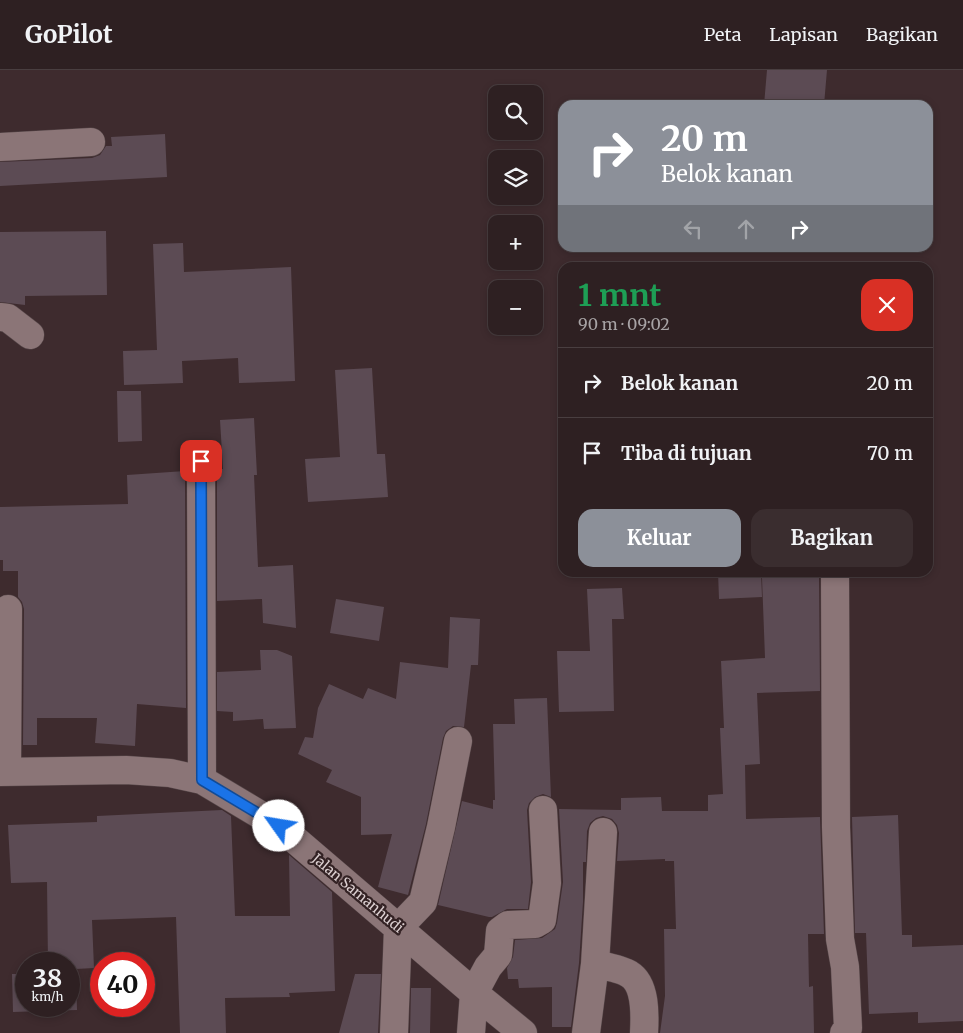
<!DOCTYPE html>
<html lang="id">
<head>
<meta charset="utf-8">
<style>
	:root { --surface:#2e2022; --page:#3a2d2f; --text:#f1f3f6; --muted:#a7a3a5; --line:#493e40; --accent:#8c9099 }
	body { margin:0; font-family:Merriweather,serif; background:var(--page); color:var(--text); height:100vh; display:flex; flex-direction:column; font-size:19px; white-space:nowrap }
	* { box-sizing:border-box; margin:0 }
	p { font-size:16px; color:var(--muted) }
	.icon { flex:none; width:28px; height:28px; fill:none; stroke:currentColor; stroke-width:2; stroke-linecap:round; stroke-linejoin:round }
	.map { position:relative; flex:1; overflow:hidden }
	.drawer { position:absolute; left:558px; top:192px; width:375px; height:315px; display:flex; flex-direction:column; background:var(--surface); border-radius:15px; box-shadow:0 2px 8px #0003,0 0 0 1px var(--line) }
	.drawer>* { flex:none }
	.top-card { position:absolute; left:558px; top:30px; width:375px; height:152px; border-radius:15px; box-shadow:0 2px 8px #0003,0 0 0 1px var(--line); background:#8c9099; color:#fff; overflow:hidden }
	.tools { position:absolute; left:488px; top:15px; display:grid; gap:10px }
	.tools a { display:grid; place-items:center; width:55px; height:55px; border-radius:10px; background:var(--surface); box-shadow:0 2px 8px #0003,0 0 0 1px var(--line); font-size:25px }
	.speed { position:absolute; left:15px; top:882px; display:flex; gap:10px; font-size:25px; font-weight:700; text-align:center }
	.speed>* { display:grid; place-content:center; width:65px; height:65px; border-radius:50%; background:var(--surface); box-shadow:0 2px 8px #0003,0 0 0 1px var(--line); line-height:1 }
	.speed small { font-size:12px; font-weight:400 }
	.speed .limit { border:8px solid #d22; background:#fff; color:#111 }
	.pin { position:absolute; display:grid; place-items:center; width:42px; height:42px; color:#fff; margin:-21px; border-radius:10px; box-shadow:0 2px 8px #0006 }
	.me { position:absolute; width:55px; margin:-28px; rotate:302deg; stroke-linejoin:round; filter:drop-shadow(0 0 4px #0008) }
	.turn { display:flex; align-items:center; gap:18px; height:105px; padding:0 20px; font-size:22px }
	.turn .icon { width:65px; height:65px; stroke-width:2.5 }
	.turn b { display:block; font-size:35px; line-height:42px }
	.lanes { display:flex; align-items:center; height:48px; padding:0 20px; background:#0003; justify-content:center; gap:25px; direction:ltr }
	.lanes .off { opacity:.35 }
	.round { display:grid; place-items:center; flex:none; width:52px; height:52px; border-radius:15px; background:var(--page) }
	.summary { display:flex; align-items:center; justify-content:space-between; height:85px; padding:0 20px }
	h1 { font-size:30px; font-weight:700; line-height:38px; color:#1e9e55 }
	.primary-button { display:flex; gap:10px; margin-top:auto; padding:10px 20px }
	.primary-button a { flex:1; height:58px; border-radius:15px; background:var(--accent); color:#fff; font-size:20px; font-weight:700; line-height:58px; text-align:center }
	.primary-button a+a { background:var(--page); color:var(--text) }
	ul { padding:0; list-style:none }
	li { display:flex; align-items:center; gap:15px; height:70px; padding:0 20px; border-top:1px solid var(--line) }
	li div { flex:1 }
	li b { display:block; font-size:19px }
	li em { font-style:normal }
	header { display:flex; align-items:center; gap:30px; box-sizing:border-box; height:70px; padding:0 25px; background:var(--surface); border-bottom:1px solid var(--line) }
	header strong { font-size:24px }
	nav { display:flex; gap:28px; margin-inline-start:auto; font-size:18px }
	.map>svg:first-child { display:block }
	.building { fill:#5c4b54 }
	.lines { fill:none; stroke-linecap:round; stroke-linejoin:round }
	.minor-casing { stroke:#57484a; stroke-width:29 }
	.minor { stroke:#8b7577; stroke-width:28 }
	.route-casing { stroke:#114b97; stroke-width:12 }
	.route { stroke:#1a73e8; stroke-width:9 }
	.labels { text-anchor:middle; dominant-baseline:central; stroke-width:4.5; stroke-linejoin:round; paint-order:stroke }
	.street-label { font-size:14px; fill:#dacecf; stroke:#332224 }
</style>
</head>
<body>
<header>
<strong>GoPilot</strong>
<nav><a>Peta</a><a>Lapisan</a><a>Bagikan</a></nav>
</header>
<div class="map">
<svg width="963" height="963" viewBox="0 0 963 963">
	<rect width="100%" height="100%" fill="#3e2b2e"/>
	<path class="building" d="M 767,0 L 827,0 L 824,35 L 764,35 Z
		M 165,64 L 167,107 L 0,116 L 0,92 L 92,88 L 100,85 L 106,76 L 112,76 L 111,67 Z
		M 106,161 L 107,225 L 25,226 L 25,235 L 0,232 L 0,162 Z
		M 183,173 L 184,202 L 291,197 L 295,311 L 239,313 L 238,288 L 182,291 L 183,313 L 124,315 L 123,281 L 157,280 L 153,174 Z
		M 372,298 L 377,384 L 385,384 L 388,427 L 308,432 L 305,389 L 340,387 L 335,300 Z
		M 117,321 L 141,321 L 142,371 L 118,372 Z
		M 254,348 L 257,405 L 254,405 L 258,497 L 293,495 L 296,558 L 263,553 L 262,529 L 217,531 L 217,399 L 223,399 L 220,350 Z
		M 185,401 L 186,638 L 137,634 L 135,676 L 95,673 L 97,648 L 37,648 L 37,675 L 23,675 L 24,539 L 22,532 L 18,527 L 18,501 L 3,501 L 3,490 L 0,490 L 0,437 L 128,434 L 127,405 Z
		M 718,502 L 761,502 L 762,527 L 719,529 Z
		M 819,506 L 820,621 L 757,623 L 760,694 L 745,695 L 746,749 L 820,747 L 824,864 L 808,864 L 809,917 L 813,916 L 814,963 L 660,963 L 665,926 L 664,859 L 676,859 L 674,791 L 665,791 L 665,789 L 617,791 L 619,763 L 617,755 L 612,749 L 603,746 L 596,748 L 590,753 L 587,761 L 586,792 L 583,792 L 583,832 L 579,893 L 571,957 L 552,957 L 552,917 L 519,918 L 518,909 L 508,909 L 507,898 L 513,887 L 515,870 L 542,868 L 555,859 L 557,853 L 563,812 L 559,739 L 621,740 L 621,728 L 661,727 L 662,741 L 708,741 L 708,725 L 723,724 L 720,658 L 724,658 L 721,591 L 765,588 L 762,508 Z
		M 622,518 L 624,549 L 612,549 L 614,641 L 559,642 L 557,581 L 590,581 L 587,519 Z
		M 336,529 L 384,537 L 379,571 L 330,563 Z
		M 450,547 L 480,549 L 478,595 L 471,595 L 464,657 L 453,656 L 446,661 L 443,668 L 426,754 L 408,825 L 378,817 L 392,764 L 361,765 L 361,727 L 326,712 L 332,700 L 298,684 L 305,667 L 313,668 L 318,638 L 329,614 L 363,629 L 368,618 L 396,629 L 400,592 L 448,598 Z
		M 260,580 L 277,580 L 292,586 L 296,658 L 264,659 L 263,649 L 233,651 L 233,642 L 217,641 L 217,602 L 261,600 Z
		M 547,628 L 551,727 L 543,724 L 535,727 L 529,733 L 527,740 L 531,812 L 528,839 L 507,839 L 492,847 L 489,847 L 438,835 L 462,731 L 493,739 L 493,730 L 495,730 L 493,654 L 515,654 L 514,629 Z
		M 222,740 L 231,746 L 235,846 L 290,846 L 289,785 L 332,822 L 335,921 L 289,923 L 290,927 L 225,928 L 226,963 L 180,963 L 176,847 L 92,850 L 94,898 L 76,899 L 77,940 L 13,942 L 12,904 L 26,904 L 26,936 L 69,936 L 69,894 L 48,894 L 47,812 L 11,813 L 8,755 L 97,752 L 97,746 Z
		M 898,745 L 902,865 L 912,865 L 912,877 L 963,875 L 963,951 L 918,953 L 918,942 L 869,944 L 866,863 L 855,863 L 852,747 Z
		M 355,904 L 381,904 L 378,963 L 339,963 Z
		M 411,918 L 431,918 L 430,963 L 410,963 Z"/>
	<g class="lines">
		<defs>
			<path id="minor" d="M 0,77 L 91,72
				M 0,247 L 8,248 L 30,265
				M 201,391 L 202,710
				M 835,502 L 836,757 L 840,869 L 845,897 L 848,958 L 844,963
				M 0,702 L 126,700 L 170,703 L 202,710 L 279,756 L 474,923 L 523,963
				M 7,702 L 8,539
				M 595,894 C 604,896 622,899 629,904 C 646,914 645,945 644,963
				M 394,963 L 398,858 L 423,832 L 441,757 L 458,671
				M 471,963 L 474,923 L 488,897 L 498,885 L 500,861 L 508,855 L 535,854 L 542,850 L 547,813 L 543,740
				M 586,963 L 595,894 L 603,762"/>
		</defs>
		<use href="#minor" class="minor-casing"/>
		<use href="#minor" class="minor"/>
	</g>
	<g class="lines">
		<defs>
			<path id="route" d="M 201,391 L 202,710 L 279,756"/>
		</defs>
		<use href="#route" class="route-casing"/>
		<use href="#route" class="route"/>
	</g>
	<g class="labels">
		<g class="street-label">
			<text transform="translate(358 823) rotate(40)">Jalan Samanhudi</text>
		</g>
	</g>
</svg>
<div class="tools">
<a><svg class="icon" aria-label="search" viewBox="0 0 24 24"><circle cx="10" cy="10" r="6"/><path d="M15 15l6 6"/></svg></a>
<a><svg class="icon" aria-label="layers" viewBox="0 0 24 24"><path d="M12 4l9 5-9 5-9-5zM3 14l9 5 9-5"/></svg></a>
<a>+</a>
<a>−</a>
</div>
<div class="speed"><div>38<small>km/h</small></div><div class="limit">40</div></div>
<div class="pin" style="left:201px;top:391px;background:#d93025"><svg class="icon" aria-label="arrive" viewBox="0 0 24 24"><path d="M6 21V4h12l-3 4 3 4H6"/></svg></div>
<svg class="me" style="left:279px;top:756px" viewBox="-20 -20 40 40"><circle r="19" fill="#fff"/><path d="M0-13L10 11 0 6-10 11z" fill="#1a73e8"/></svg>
<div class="top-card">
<div class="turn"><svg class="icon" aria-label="right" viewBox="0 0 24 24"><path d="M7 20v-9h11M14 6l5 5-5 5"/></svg><div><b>20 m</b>Belok kanan</div></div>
<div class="lanes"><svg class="icon off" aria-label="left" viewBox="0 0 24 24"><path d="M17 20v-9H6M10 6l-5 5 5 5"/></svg><svg class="icon off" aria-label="ahead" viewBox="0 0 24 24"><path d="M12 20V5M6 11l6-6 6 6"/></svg><svg class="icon" aria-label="right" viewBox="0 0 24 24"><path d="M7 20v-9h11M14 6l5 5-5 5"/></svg></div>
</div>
<section class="drawer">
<div class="summary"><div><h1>1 mnt</h1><p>90 m · 09:02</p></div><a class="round" style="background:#d93025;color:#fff"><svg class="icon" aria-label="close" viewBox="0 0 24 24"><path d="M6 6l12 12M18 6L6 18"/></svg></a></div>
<ul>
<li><svg class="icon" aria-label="right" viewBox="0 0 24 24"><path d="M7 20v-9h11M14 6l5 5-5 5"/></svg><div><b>Belok kanan</b></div><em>20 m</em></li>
<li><svg class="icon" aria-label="arrive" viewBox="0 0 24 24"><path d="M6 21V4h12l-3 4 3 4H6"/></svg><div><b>Tiba di tujuan</b></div><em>70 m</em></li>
</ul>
<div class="primary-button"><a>Keluar</a><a>Bagikan</a></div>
</section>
</div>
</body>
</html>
